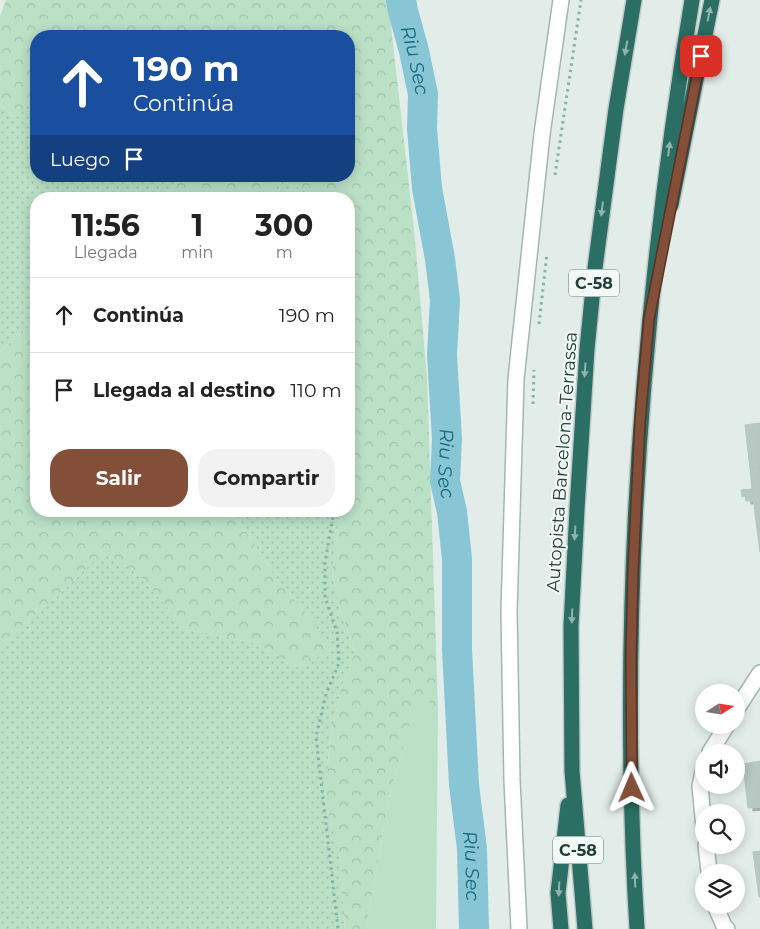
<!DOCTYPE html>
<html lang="es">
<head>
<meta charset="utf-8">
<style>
	:root { --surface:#fff; --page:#f2f2f2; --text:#222; --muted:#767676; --line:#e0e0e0; --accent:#834f39 }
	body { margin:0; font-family:Montserrat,sans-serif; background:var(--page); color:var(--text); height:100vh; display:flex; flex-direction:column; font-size:19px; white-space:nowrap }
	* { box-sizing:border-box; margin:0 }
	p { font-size:16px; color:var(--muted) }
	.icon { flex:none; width:28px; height:28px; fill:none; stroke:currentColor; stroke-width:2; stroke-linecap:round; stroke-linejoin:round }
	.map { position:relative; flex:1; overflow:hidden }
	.drawer { position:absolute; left:30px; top:192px; width:325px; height:325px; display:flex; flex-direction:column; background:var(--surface); border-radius:20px; box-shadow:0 2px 12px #0003 }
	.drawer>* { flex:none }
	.banner { position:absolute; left:30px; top:30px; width:325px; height:152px; border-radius:20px; box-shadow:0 2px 12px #0003; background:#1a4fa0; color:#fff; overflow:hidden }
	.needle { width:32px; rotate:78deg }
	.buttons { position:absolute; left:695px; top:684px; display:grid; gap:10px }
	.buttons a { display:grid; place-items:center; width:50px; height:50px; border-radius:50%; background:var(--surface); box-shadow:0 2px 12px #0003; font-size:25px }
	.pin { position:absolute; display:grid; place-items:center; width:42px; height:42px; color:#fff; margin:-21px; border-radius:10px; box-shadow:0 2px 8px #0006 }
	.me { position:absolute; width:55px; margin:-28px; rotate:359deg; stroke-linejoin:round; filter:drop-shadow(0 0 4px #0008) }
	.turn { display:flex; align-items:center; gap:18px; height:105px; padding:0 20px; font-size:22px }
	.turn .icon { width:65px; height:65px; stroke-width:2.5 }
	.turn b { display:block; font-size:35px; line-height:42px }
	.then { display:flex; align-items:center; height:48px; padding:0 20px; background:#0003; gap:10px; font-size:19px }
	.eta { display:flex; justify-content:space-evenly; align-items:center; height:85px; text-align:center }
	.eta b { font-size:30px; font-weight:700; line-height:35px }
	.cta { display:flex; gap:10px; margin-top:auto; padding:10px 20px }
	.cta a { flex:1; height:58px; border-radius:20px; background:var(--accent); color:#fff; font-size:20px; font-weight:700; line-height:58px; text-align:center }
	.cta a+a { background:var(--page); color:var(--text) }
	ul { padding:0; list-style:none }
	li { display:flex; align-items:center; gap:15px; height:75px; padding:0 20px; border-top:1px solid var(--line) }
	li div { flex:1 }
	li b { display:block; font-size:19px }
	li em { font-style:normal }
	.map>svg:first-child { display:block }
	.grass { fill:url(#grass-dots) }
	.forest { fill:url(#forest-crowns) }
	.garden { fill:#bae0c6 }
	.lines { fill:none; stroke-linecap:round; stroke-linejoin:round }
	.river { stroke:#88c5d5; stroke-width:30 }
	.building { fill:#b8c8c2; stroke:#b4c7c1; filter:url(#shadow) }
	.minor-casing { stroke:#a4b6b1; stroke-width:18 }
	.tertiary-casing { stroke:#a4b6b1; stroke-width:18 }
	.motorway-casing { stroke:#c1cac8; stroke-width:18 }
	.path { stroke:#81b3a6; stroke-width:3; stroke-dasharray:2.5 4; stroke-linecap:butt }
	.minor { stroke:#fff; stroke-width:15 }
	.tertiary { stroke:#fff; stroke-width:15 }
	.motorway { stroke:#2b6e64; stroke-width:15 }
	.oneway { fill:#8fb4ae }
	.route-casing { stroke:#553325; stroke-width:12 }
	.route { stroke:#834f39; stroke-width:9 }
	.labels { text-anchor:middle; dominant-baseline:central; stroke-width:4; stroke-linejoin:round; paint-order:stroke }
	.shield { fill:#f3f9f7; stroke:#607872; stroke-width:1 }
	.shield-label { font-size:16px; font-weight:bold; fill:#214039 }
	.street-label { font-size:18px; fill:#214039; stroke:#f3f9f7 }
	.water-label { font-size:19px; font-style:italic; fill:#18687f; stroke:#f3f9f7 }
</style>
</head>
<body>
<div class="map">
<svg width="760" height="929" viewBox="0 0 760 929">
	<defs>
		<pattern id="grass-dots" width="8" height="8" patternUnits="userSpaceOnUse" patternTransform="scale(1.25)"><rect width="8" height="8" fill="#bae0c6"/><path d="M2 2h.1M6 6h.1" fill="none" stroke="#a0c1ab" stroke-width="1.8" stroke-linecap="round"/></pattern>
		<pattern id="forest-crowns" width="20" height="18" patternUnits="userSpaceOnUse" patternTransform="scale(1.25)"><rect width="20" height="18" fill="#bae0c6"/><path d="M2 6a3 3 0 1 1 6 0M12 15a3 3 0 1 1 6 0" fill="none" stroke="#a0c1ab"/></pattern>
		<filter id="shadow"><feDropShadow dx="5" dy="3" stdDeviation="0" flood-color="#0004"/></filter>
	</defs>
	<rect width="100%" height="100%" fill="#e2ede9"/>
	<path class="grass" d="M 36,99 L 36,176 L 179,176 L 167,199 L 36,199 L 36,308 L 31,325 L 0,351 L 0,105 L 14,117 Z
		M 280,181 L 331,199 L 269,199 Z
		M 349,278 L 353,292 L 352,354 L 356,405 L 349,441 Z
		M 233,511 L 340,511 L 332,574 L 340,608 L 355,652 L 341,689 L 330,739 L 325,802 L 341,860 L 345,929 L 0,929 L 0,645 L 71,583 L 102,553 L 135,570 L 187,630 L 255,643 L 303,670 L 311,619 L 276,578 Z"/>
	<path class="forest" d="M 6,0 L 388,0 L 414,229 L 427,377 L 438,709 L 419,694 L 390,793 L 366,929 L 345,929 L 341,860 L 325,802 L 330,739 L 341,689 L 355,652 L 340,608 L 332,574 L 340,511 L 349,511 L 349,441 L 356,405 L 352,354 L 353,292 L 349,278 L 349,199 L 331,199 L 280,181 L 269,199 L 167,199 L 179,176 L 349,176 L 349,36 L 36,36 L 36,99 L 14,117 L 0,105 L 0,16 Z
		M 36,308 L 36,511 L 233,511 L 276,578 L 311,619 L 329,648 L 303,670 L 255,643 L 187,630 L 135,570 L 102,553 L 71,583 L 0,645 L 0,351 L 31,325 Z"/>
	<path class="garden" d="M 419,693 L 438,709 L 436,929 L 366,929 L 390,793 Z"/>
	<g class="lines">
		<path class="river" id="s1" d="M 401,0 L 403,11 L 414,51 L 423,94 L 422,129 L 427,188 L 440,259 L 445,300 L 442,355 L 447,439 L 445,481 L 452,512 L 457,559 L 457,649 L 464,785 L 472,849 L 474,929"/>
	</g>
	<path class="building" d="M 760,423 L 760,468 L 750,469 L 745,425 Z
		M 760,468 L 760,513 L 755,514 L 754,501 L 746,501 L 745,496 L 742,497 L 741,490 L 752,489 L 750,469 Z
		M 760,513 L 760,552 L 755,514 Z
		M 760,761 L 760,807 L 748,808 L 743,764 Z
		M 760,851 L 760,897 L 759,897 L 753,852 Z"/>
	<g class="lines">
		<defs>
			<path id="minor" d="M 736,710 L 760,673
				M 710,752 L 727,725
				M 704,767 L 700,786 L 704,828
				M 706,845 L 709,872
				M 715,905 L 724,926 L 727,929"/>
			<path id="tertiary" d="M 519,929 L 512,780 L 509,612 L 516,379 L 542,134 L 561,0"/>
			<path id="motorway" d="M 671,205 L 712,0
				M 561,929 L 558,893 L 568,805
				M 585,929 L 572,771 L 571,626 L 577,509 L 587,349 L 595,268 L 616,109 L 634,0
				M 637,929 C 618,618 641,307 692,0"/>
		</defs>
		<use href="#minor" class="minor-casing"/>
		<use href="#tertiary" class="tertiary-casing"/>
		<use href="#motorway" class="motorway-casing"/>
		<path class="path" d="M 555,175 L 581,0
			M 283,197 L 305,193 L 315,199
			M 539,324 L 547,253
			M 349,402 L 349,412
			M 533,404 L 534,370
			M 334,511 L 325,562 L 325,597 L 337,632 L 339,663 L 326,694 L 316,737 L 338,929"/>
		<use href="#minor" class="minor"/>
		<use href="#tertiary" class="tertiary"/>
		<use href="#motorway" class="motorway"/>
	</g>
	<defs><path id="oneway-solid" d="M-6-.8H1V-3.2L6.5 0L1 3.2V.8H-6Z" transform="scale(1.25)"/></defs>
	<g class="oneway">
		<use href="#oneway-solid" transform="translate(709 14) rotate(-79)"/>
		<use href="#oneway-solid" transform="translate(626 48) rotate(100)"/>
		<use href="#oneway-solid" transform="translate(669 149) rotate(-83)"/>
		<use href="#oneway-solid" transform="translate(602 209) rotate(97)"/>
		<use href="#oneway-solid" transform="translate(585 370) rotate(94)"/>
		<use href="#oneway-solid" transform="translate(575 533) rotate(93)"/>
		<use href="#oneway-solid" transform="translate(572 616) rotate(92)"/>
		<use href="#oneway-solid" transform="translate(635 880) rotate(-92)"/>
		<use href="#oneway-solid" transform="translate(559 889) rotate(93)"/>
	</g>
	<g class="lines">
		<defs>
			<path id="route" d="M 632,788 L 631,656 L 633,572 L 640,422 L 649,319 L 701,56"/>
		</defs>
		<use href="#route" class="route-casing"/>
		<use href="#route" class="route"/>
	</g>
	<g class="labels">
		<g class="shield">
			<rect x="569" y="269.5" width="50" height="27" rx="4"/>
			<rect x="553" y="836.5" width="50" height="27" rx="4"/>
		</g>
		<g class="shield-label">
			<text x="594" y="283">C-58</text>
			<text x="578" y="850">C-58</text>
		</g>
		<g class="street-label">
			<text transform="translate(562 462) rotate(-86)">Autopista Barcelona-Terrassa</text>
		</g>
		<g class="water-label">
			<text stroke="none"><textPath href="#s1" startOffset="62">Riu Sec</textPath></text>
			<text stroke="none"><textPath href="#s1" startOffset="468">Riu Sec</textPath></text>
			<text stroke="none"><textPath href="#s1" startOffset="872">Riu Sec</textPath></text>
		</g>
	</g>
</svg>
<div class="buttons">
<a><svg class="needle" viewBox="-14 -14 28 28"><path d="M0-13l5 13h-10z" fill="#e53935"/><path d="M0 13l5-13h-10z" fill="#767676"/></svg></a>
<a><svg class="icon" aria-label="sound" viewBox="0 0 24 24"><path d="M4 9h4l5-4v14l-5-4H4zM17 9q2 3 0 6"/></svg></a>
<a><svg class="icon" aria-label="search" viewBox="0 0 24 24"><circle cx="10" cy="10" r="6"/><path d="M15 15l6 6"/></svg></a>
<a><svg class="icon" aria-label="layers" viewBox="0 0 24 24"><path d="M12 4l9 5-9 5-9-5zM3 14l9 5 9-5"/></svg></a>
</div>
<div class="pin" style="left:701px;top:56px;background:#d93025"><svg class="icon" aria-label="arrive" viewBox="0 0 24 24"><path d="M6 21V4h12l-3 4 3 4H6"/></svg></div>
<svg class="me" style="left:632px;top:788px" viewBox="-20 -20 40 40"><path d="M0-17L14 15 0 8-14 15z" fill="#834f39" stroke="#fff" stroke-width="4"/></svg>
<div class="banner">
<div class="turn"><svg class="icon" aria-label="ahead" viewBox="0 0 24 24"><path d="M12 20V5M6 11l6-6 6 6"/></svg><div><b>190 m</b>Continúa</div></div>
<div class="then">Luego<svg class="icon" aria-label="arrive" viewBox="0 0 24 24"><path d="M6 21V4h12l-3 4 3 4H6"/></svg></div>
</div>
<section class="drawer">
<div class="eta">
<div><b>11:56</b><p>Llegada</p></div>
<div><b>1</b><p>min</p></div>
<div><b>300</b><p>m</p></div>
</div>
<ul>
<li><svg class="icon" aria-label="ahead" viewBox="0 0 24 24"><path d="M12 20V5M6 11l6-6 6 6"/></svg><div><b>Continúa</b></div><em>190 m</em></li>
<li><svg class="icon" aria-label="arrive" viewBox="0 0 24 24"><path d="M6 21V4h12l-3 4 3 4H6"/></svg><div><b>Llegada al destino</b></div><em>110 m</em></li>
</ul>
<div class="cta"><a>Salir</a><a>Compartir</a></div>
</section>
</div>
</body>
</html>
